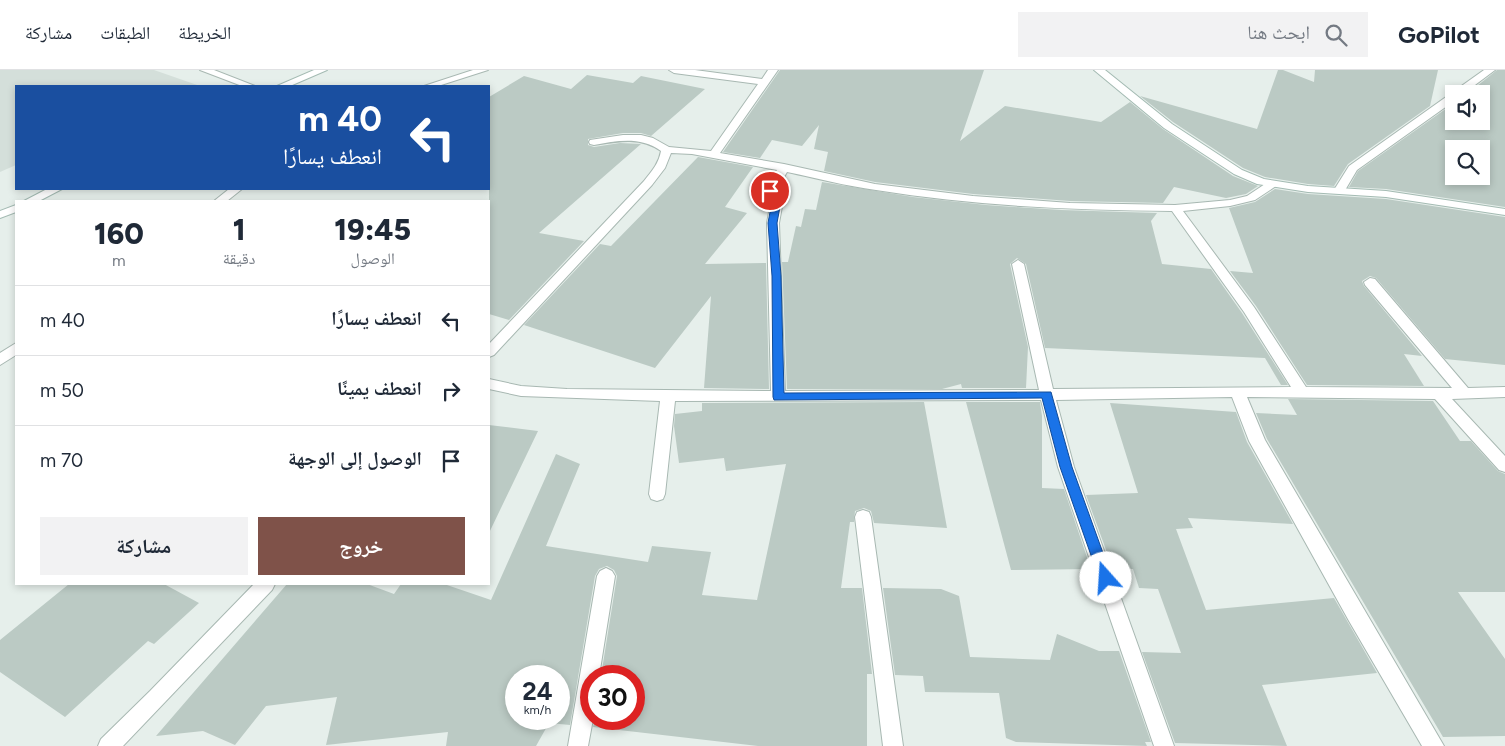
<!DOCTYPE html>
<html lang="ar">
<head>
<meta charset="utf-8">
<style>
	:root { --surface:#fff; --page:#f2f2f3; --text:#1f2937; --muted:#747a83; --line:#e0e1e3; --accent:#7f5249 }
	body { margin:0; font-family:Figtree,"Noto Naskh Arabic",sans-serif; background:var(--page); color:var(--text); direction:rtl; height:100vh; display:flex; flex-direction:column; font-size:19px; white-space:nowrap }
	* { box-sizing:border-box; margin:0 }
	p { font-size:16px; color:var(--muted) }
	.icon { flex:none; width:28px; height:28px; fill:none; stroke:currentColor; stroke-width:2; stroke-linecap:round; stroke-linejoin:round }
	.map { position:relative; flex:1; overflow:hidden; direction:ltr }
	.details { position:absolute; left:15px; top:130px; width:475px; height:385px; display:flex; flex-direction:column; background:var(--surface); border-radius:0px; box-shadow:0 2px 8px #0003; direction:rtl }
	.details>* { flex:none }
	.banner { position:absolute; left:15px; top:15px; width:475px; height:105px; border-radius:0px; box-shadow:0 2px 8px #0003; direction:rtl; background:#1a4fa0; color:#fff; overflow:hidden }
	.fabs { position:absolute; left:1445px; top:15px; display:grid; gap:10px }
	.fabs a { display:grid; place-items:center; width:45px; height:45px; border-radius:0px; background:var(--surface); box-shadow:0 2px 8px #0003; font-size:25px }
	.speed { position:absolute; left:505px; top:595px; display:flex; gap:10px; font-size:25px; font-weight:700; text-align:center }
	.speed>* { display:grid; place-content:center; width:65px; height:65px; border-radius:50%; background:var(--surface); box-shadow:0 2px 8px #0003; line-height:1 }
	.speed small { font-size:12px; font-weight:400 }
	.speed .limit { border:8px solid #d22; background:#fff; color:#111 }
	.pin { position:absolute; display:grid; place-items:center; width:42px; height:42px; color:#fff; margin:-21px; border:2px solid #fff; border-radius:50%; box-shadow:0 1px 5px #0007 }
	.me { position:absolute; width:55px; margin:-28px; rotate:341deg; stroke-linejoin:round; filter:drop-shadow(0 0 4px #0008) }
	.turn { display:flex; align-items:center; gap:18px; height:105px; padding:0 25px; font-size:22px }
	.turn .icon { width:65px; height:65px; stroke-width:2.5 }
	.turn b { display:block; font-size:35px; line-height:42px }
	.eta { display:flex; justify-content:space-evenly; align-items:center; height:85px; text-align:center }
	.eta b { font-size:30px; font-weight:800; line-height:35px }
	.action { display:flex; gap:10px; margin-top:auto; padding:10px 25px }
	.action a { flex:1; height:58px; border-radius:0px; background:var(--accent); color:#fff; font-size:20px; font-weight:800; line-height:58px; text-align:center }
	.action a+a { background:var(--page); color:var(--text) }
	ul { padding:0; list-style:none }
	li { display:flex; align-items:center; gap:15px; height:70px; padding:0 25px; border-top:1px solid var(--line) }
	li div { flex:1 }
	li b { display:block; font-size:19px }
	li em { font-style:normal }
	header { display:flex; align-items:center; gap:30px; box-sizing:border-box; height:70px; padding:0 25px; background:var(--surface); border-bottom:1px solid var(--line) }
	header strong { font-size:24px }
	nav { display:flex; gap:28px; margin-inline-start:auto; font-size:18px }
	.search { width:350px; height:45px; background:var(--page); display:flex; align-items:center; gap:12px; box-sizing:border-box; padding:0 18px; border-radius:0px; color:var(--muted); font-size:19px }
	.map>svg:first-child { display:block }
	.built { fill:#d4dfda }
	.building { fill:#bbcac4; fill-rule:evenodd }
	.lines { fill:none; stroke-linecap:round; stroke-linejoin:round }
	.street-casing { stroke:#a8b8b2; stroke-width:2 }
	.secondary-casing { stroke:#a4bbb3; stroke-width:2 }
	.street { fill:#fff; fill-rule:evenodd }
	.secondary { fill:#fff; fill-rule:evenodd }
	.route { fill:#1a73e8; stroke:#114b97 }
</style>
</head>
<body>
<header>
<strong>GoPilot</strong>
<div class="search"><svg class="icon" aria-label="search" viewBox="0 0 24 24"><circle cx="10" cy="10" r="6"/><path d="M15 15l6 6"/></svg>ابحث هنا</div>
<nav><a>الخريطة</a><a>الطبقات</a><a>مشاركة</a></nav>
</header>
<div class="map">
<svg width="1505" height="676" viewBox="0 0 1505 676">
	<rect width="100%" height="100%" fill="#e6efeb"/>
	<path class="built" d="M 0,0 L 154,0 L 200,16 L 16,16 L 16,95 L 0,102 Z"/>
	<path class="building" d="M 780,0 L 984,0 L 960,71 L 1005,36 L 1101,52 L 1130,32 L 1163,59 L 1233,106 L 1258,116 L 1246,124 L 1226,128 L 1174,117 L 1163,133 L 1070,131 L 973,124 L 875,112 L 824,101 L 828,82 L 814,79 L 819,55 L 802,76 L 772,70 L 760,88 L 723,82 Z
		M 1278,0 L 1283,0 L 1314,12 L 1315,0 L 1438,0 L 1430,36 L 1348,94 L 1334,116 L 1308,114 L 1265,107 L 1243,98 L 1173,52 L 1140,26 L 1257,59 Z
		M 1497,0 L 1505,0 L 1505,137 L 1386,119 L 1349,117 L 1358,101 L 1454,33 L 1454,51 L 1481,51 L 1481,24 L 1467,24 ZM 1454,79 L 1481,79 L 1481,106 L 1454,106 Z
		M 587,5 L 633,13 L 641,6 L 705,19 L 651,66 L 641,63 L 623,63 L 588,69 L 588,75 L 594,77 L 620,73 L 641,74 L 539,163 L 584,171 L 509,250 L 489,244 L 489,27 L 524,6 L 571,19 Z
		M 698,87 L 753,97 L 725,137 L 747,143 L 705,194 L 766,193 L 769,319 L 704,318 L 711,226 L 655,298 L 524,255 L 600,174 L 611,176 Z
		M 822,112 L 913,127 L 986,135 L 1061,140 L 1157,143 L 1151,151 L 1162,194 L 1211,199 L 1242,243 L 1288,315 L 1281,315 L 1265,288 L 1045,278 L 1026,194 L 1017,188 L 1010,194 L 1028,277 L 1026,318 L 962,318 L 961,314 L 942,319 L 787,319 L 782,192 L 788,192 L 796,156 L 801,157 L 805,139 L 816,140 Z
		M 1275,119 L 1308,124 L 1386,129 L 1505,147 L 1505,295 L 1445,289 L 1376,208 L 1370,206 L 1362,211 L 1364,216 L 1422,286 L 1404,284 L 1424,316 L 1307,315 L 1256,236 L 1230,201 L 1253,203 L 1229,138 L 1255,132 Z
		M 1288,329 L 1433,331 L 1460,371 L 1471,371 L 1498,401 L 1505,404 L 1505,522 L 1458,522 L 1505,589 L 1505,666 L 1443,667 L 1267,369 L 1256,343 L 1297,345 Z
		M 924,332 L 947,458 L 874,453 L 871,441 L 864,438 L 855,441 L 854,452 L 850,452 L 841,518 L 862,518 L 872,604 L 867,604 L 867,676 L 758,676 L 593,657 L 595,649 L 634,649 L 634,606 L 601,606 L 617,506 L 614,500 L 607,496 L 599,499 L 595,506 L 570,655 L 549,653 L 536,676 L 446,676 L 448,662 L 326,675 L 337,627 L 266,636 L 235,675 L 203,661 L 156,666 L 287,514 L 367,514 L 394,524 L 401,514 L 444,514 L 491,530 L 556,384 L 580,394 L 546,476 L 648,492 L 652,476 L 711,482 L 702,525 L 757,530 L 786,394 L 726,401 L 724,388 L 679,393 L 674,356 L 675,344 L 702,341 L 702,333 ZM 516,606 L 559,606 L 559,649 L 516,649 Z
		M 966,332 L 1040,332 L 1042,346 L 1042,418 L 1064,419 L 1091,499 L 1011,500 Z
		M 1110,333 L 1236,342 L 1247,372 L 1293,454 L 1188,448 L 1193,458 L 1176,459 L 1206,540 L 1334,528 L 1377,603 L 1262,615 L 1287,676 L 1175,673 L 1142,582 L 1181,583 L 1158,519 L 1139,518 L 1133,499 L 1113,499 L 1086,425 L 1138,423 Z
		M 489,355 L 538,361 L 489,463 Z
		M 69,514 L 164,514 L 199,533 L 154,574 L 148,571 L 65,647 L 0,602 L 0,570 Z
		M 883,518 L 941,519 L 959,526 L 970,587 L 1050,590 L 1057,564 L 1099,581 L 1119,581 L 1151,672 L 1145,672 L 1147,676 L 1016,672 L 1006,668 L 999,623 L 925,622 L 923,606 L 895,605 Z"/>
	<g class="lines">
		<defs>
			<path id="street" d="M 200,0 L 214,0 L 255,16 L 242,16 Z
				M 473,0 L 488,0 L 438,16 L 424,16 Z
				M 669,0 L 695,0 L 762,9 L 768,0 L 778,0 L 720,83 L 784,94 L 875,114 L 973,126 L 1070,133 L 1175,135 L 1230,130 L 1247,126 L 1268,112 L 1276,112 L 1278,114 L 1276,116 L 1255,130 L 1230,136 L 1183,141 L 1254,237 L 1306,317 L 1452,318 L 1365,215 L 1364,212 L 1370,208 L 1375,209 L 1468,318 L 1505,317 L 1505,327 L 1452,329 L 1505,386 L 1505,402 L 1499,400 L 1435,329 L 1247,327 L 1265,370 L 1444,676 L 1422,676 L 1349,551 L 1249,371 L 1232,327 L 1056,330 L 1074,397 L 1174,676 L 1154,676 L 1058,397 L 1041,330 L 675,331 L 665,424 L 663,429 L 657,431 L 651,429 L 649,424 L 660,331 L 521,326 L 489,319 L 489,309 L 521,316 L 567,319 L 771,321 L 767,153 L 771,131 L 764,121 L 777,100 L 692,84 L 671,83 L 665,98 L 652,115 L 494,285 L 489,287 L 489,274 L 644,111 C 652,101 659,93 661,81 C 640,66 617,71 594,75 L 590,74 L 589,72 L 590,70 L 623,65 L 641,65 L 653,68 L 669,77 L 711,81 L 758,14 L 674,3 ZM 787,102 C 816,108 846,116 876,120 C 974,136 1073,140 1172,141 L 1244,242 L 1291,317 L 1053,319 L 1024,194 L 1018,190 L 1012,194 L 1039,320 L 785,321 L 779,153 L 783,131 L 776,121 Z
				M 1484,0 L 1495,0 L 1463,24 L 1454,24 L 1454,31 L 1357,100 L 1344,122 L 1336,122 L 1334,120 L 1349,96 Z
				M 229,119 L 242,119 L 227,131 L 214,131 Z
				M 16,273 L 16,285 L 0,295 L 0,283 Z
				M 863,440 L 869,442 L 871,447 L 903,676 L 883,676 L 855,447 L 857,442 Z
				M 606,498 L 612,501 L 615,506 L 599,606 L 591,606 L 593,649 L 588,676 L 568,676 L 597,506 L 600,501 Z
				M 254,514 L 275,514 L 272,520 L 123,676 L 98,676 L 101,669 L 150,621 Z"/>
			<path id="secondary" d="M 314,0 L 327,0 L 290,16 L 277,16 Z
				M 1094,0 L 1105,0 L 1172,54 L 1242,100 L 1264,109 L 1308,116 L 1386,121 L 1505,139 L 1505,145 L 1386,127 L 1308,122 L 1257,114 L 1234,104 L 1164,58 Z
				M 47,119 L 62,119 L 39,131 L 24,131 Z
				M 16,135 L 16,142 L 0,148 L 0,141 Z"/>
		</defs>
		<use href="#street" class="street-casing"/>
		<use href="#secondary" class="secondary-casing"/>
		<use href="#street" class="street"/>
		<use href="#secondary" class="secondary"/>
	</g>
	<path class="route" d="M 767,119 L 773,119 L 781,131 L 777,153 L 781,206 L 784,323 L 1051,322 L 1072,397 L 1112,508 L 1110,513 L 1106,514 L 1101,513 L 1099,508 L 1060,397 L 1042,328 L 774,330 L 773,327 L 772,206 L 768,153 L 772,131 L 766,121 Z"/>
</svg>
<div class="fabs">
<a><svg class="icon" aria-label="sound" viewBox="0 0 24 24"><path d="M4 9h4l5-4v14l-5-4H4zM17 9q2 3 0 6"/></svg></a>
<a><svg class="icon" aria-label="search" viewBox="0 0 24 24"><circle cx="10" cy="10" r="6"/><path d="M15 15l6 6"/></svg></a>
</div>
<div class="speed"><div>24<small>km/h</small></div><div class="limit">30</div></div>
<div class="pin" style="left:770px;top:121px;background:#d93025"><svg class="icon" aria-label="arrive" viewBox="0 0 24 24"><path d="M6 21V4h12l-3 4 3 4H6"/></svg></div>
<svg class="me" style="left:1106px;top:508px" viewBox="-20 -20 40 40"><circle r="19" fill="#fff"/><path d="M0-13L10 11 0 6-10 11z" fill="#1a73e8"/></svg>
<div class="banner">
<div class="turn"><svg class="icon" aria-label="left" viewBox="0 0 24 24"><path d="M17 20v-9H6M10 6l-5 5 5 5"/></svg><div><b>40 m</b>انعطف يسارًا</div></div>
</div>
<section class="details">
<div class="eta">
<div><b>19:45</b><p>الوصول</p></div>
<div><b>1</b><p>دقيقة</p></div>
<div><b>160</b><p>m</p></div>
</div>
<ul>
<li><svg class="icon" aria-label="left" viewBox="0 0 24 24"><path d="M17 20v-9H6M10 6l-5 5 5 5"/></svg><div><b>انعطف يسارًا</b></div><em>40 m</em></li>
<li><svg class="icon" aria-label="right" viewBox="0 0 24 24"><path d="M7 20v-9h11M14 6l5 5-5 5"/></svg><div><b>انعطف يمينًا</b></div><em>50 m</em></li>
<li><svg class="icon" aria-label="arrive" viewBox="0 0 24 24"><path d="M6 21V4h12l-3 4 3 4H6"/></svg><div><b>الوصول إلى الوجهة</b></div><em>70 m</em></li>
</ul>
<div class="action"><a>خروج</a><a>مشاركة</a></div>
</section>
</div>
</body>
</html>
